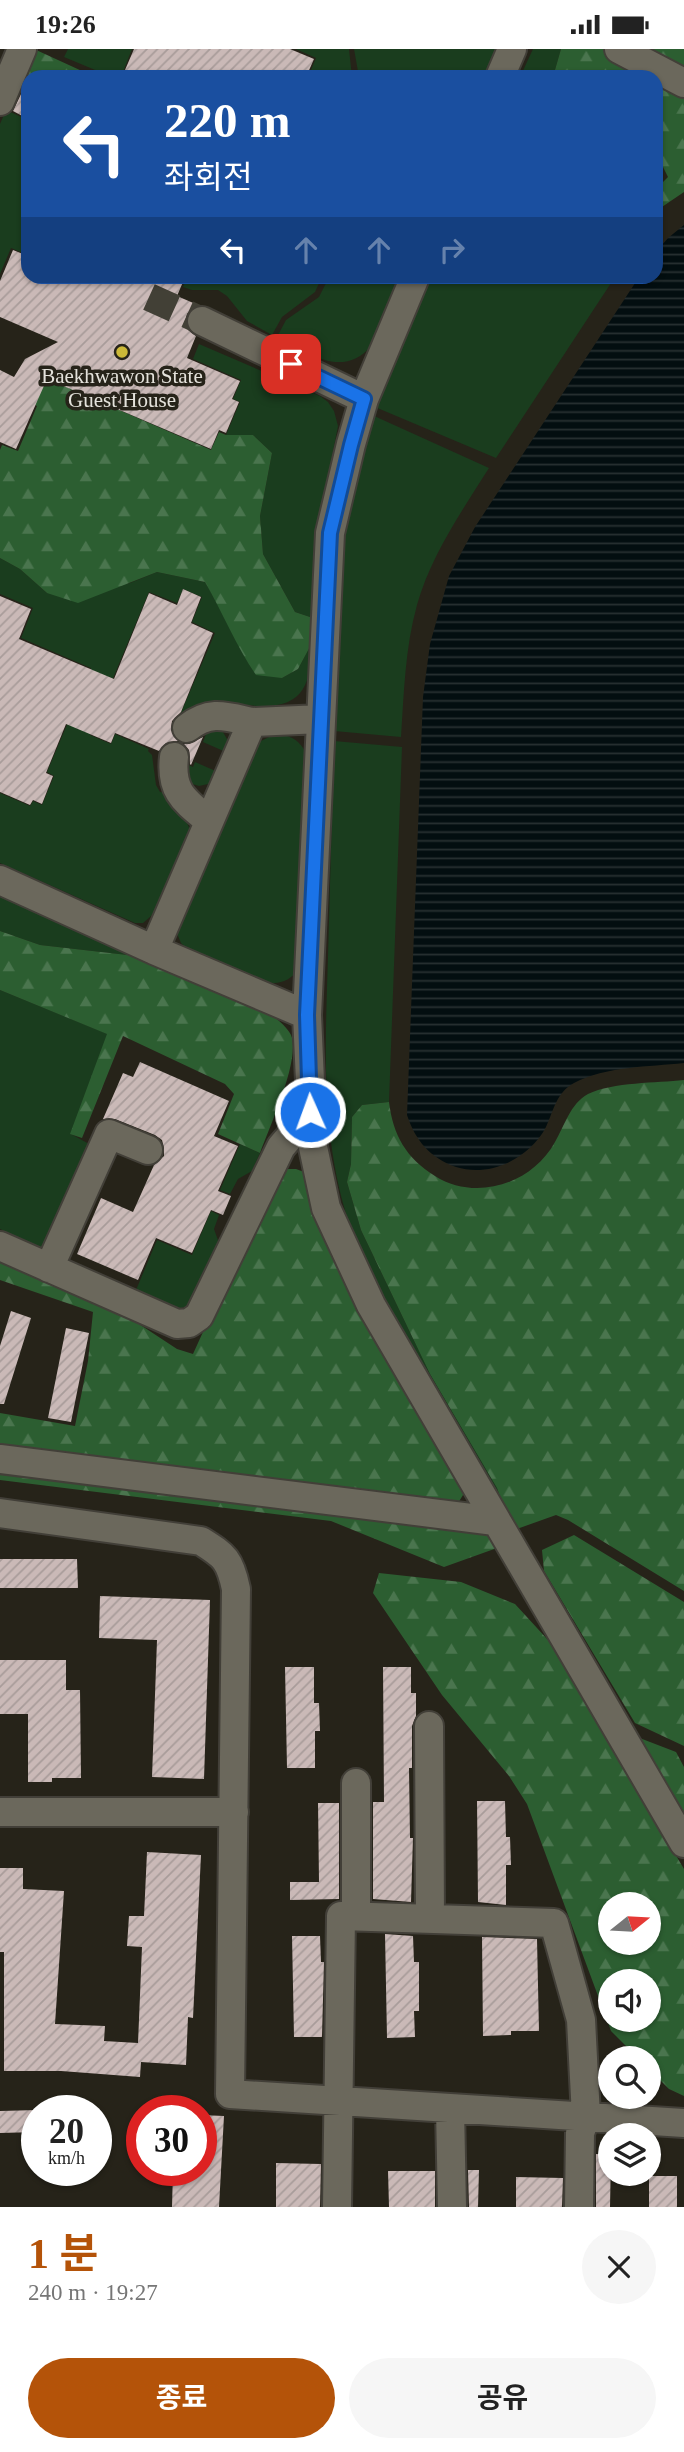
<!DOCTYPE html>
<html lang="ko">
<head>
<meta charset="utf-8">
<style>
	:root { --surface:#fff; --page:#f6f6f6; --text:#222; --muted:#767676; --accent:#b45309 }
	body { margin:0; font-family:"Times New Roman","Noto Sans KR",serif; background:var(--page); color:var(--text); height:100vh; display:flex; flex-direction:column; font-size:26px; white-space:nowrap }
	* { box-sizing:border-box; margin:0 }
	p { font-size:23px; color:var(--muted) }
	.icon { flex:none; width:38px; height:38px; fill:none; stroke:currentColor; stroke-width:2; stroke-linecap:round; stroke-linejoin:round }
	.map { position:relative; height:2158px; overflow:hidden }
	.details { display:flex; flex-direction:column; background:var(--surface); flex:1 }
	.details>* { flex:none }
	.hud { position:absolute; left:21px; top:21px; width:642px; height:214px; border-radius:21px; box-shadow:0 2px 5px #0004; background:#1a4fa0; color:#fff; overflow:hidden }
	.needle { width:46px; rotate:72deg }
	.tools { position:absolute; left:598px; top:1843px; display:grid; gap:14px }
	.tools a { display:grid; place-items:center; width:63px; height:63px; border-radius:50%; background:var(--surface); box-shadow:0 2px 5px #0004; font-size:35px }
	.speed { position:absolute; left:21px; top:2046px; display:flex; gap:14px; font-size:35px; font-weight:700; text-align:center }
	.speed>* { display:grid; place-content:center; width:91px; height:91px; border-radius:50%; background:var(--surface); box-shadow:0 2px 5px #0004; line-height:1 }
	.speed small { font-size:18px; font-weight:400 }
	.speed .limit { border:10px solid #d22; background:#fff; color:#111 }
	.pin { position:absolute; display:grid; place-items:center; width:60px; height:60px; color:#fff; margin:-30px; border-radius:14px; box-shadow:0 4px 10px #0006 }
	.me { position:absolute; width:77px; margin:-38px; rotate:358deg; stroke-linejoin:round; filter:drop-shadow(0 0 5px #0008) }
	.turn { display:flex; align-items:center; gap:24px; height:147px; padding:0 28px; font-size:32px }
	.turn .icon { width:91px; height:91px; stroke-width:2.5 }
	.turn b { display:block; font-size:49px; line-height:60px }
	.lanes { display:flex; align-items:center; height:66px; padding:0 28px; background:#0003; justify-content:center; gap:35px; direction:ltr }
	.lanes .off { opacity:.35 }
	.round { display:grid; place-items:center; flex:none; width:74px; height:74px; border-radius:37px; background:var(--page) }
	.overview { display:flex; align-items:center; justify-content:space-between; height:119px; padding:0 28px }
	h1 { font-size:42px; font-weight:700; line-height:52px; color:var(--accent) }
	.action { display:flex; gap:14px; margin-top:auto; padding:14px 28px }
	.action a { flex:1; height:80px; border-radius:42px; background:var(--accent); color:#fff; font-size:28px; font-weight:700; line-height:80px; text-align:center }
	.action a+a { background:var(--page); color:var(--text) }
	.status { display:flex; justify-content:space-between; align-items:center; height:49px; padding:0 35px; background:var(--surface); direction:ltr }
	.status svg { height:19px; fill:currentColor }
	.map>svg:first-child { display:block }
	.grass { fill:#1a3d1e }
	.forest { fill:url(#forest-firs); fill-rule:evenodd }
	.water { fill:url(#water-rules) }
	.building { fill:url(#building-hatch) }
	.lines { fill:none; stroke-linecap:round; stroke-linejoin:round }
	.minor-tunnel { stroke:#424036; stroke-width:28; stroke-dasharray:28 14; stroke-linecap:butt }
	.minor-casing { stroke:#423f38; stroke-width:32 }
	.minor { stroke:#6b685c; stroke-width:28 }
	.route-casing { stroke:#114b97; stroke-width:18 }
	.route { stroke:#1a73e8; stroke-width:12 }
	.poi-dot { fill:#ccb938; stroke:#262319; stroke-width:2.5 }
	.labels { text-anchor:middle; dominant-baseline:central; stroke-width:7; stroke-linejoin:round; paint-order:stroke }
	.poi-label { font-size:21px; fill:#e4e2db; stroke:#262319 }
</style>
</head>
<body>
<div class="status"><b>19:26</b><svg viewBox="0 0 49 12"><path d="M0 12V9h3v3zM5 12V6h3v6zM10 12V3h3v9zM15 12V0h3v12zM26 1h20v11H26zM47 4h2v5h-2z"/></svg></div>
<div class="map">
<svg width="684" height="2158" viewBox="0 0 684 2158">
	<defs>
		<pattern id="forest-firs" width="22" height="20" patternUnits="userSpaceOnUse" patternTransform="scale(1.75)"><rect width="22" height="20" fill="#2c5e31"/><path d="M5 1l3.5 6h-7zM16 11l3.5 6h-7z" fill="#4a754e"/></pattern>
		<pattern id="water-rules" width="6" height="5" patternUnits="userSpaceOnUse" patternTransform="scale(1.75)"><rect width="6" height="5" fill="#030e10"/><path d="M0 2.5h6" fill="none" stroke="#283132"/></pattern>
		<pattern id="building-hatch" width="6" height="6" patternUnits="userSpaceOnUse" patternTransform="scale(1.75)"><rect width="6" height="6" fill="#cab9b7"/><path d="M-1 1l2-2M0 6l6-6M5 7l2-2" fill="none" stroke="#a89c9a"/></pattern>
	</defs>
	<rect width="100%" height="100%" fill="#262319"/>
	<path class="grass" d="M 68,0 L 132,0 L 121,28 L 112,28 L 64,8 Z
		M 296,0 L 349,0 L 352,28 L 308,28 L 316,9 Z
		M 354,0 L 503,0 L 492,28 L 359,28 Z
		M 533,0 L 561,0 L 553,28 L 520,28 Z
		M 6,61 L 28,71 L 28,206 L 11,199 L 0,225 L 0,75 Z
		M 187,228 L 322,228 L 315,243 L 282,268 L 272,286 L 247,272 L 227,247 L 218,241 L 192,241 L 183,238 Z
		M 329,228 L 402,228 L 372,296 C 343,331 308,304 277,288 L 286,271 L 319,248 Z
		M 431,228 L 615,228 L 496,409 L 375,358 Z
		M 199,295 L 320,347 L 328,353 L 334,362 L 338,377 L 323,453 L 313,569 L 295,563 L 263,505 L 260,467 L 272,404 L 253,386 L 226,386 L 240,353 L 233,350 L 241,331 L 193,310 Z
		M 372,366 L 489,419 C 462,462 431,506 417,556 C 405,599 404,644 401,688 L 334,682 L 344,489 L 350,449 Z
		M 0,509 L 20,520 L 47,544 L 130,534 L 157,523 L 205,533 L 221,559 L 282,629 L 298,620 L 312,594 C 311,626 308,655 269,657 C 258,658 246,655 236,656 C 216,659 196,667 177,673 L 215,584 L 192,573 L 202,548 L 183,540 L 177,554 L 149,543 L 106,646 L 83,636 L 91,619 L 21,589 L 33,559 L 0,545 Z
		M 69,671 L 92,680 L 90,686 L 111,695 L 115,685 L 149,700 L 148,702 L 152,706 L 156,736 L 160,743 L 167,744 L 184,766 L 190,781 L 158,861 L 143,874 L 135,874 L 0,814 L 0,744 L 30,757 L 33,752 L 42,756 L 54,727 L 47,723 Z
		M 220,678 L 231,697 L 228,704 L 203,693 L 206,685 L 197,681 Z
		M 275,685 C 291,686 300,691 307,706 L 298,922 C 291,929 284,934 274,934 C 259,935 203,906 186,899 L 181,894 L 176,882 L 257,694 Z
		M 334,692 L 402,698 L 389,1053 L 362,1056 L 352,1068 L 351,1115 L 347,1133 L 361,1181 L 430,1325 L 497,1439 L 507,1468 C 454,1379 388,1282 353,1185 C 320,1096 325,1001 328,908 C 330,836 332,764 334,692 Z
		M 181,713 L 193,718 L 195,713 L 218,723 L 208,735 L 199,737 L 189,734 Z
		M 0,843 L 145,908 L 40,896 L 0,882 Z
		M 0,941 L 108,985 L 71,1085 L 89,1095 L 50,1199 L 41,1199 L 0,1180 Z
		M 240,1095 L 260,1104 L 252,1122 L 238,1130 L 230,1145 L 220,1141 Z
		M 211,1162 L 219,1166 L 214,1180 L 219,1194 L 191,1257 L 176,1260 L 136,1241 L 157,1191 L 192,1206 Z"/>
	<path class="forest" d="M 34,0 L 95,28 L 28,28 L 28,30 L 25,26 Z
		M 561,0 L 607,0 L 684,41 L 684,143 L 656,162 L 656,140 L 668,128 L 656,104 L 656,28 L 553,28 Z
		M 636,0 L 684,0 L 684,26 Z
		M 41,327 L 211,401 L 219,383 L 226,386 L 253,386 L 272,404 L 260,467 L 263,505 L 295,563 L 313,569 L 312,594 L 298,620 L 282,629 L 256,626 C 236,597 223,564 205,533 L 157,523 L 78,554 L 47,544 L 20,520 L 0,509 L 0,401 L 2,396 L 18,402 L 37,357 L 22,349 Z
		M 0,882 L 40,896 L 145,908 L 272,966 C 279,972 287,978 291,986 C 301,1010 269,1079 260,1104 L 218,1085 L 234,1045 L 225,1035 L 123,987 L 82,1089 L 70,1085 L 107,985 L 0,941 Z
		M 684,1031 L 684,1542 L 568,1471 L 556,1466 L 514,1481 L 507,1468 L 497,1439 L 430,1325 L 361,1181 L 347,1133 L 351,1115 L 352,1068 L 362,1056 L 389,1053 C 393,1086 406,1109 435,1127 C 476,1153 532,1135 555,1093 C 565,1076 570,1055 588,1045 C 613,1033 657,1034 684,1031 Z
		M 287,1120 L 296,1120 L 304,1123 L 463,1433 L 463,1446 L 458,1454 L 0,1399 L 0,1364 L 75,1377 L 88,1312 L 93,1263 L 0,1231 L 0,1207 L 107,1254 L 177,1300 L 193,1305 L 268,1140 L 278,1122 Z
		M 0,1414 L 484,1476 L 497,1499 L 444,1518 L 331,1472 L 0,1431 Z
		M 574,1486 L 684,1553 L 684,1697 L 635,1674 L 544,1522 L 542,1501 Z
		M 379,1524 L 461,1533 L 515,1555 L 548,1591 L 684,1820 L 684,2047 L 669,2040 L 649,2020 L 649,2009 L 638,2009 L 611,1982 L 527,1755 L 509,1727 L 442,1646 L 373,1544 ZM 611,1855 L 649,1855 L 649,1894 L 611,1894 ZM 611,1932 L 649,1932 L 649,1970 L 611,1970 Z
		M 637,1688 L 676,1703 L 684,1718 L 684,1771 Z"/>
	<path class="water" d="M 684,176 L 684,1014 C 649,1018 606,1017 574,1034 C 556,1044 554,1061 546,1078 C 530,1109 490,1129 456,1118 C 430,1109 415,1091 407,1066 L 423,648 L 430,595 L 449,527 L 475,478 L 639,228 L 656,228 L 656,203 L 668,189 Z"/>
	<path class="building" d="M 134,0 L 290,0 L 314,10 L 306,28 L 122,28 Z
		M 21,45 L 28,48 L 28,70 L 13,62 Z
		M 13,201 L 28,207 L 28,228 L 170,228 L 183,233 L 177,247 L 198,256 L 192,259 L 187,265 L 185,273 L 188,281 L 196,287 L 187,309 L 240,332 L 232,350 L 239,353 L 226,384 L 219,381 L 211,400 L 47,330 L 16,400 L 0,393 L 0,321 L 14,328 L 25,310 L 58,293 L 0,268 L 0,232 Z
		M 183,540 L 201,548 L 191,574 L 213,584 L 181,663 L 172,672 L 171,681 L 178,692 L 166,694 L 159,702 L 115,684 L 111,694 L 66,675 L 46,724 L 53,727 L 42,755 L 33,751 L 30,756 L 0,743 L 0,547 L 31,560 L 19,590 L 114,630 L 149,544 L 177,556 Z
		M 203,688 L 191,716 L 190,715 L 189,701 L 184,695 L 189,695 Z
		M 140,1013 L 229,1052 L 214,1087 L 238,1097 L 218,1142 L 231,1147 L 223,1166 L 211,1161 L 192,1204 L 156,1189 L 138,1231 L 77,1205 L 101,1149 L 133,1163 L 154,1116 L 164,1107 L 164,1099 L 162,1091 L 155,1086 L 115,1070 L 103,1070 L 123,1024 L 133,1028 Z
		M 11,1262 L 31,1269 L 4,1355 L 0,1355 L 0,1297 Z
		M 66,1279 L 89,1284 L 71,1373 L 48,1369 Z
		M 0,1510 L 77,1510 L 78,1539 L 0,1539 Z
		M 100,1547 L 210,1551 L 204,1730 L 152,1728 L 157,1591 L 99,1589 Z
		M 0,1611 L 66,1611 L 66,1641 L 80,1641 L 81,1729 L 52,1729 L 52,1733 L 28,1733 L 28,1665 L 0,1665 Z
		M 285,1618 L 314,1618 L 314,1654 L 319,1654 L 320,1682 L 315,1682 L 315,1719 L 287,1719 Z
		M 383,1618 L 411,1618 L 411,1644 L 416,1644 L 416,1667 L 412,1677 L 412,1719 L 409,1719 L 410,1789 L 413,1789 L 411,1853 L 373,1850 L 373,1753 L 384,1753 Z
		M 477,1752 L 505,1752 L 506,1788 L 510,1788 L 511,1816 L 506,1816 L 506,1856 L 478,1853 Z
		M 318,1754 L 339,1754 L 339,1850 L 290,1851 L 290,1833 L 319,1833 Z
		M 147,1803 L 201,1806 L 193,1969 L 188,1968 L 186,2016 L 141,2013 L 140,2028 L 61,2022 L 4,2022 L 4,1903 L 0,1903 L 0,1819 L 23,1819 L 23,1840 L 64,1842 L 55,1975 L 105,1977 L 104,1992 L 138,1994 L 142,1898 L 127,1897 L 129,1867 L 144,1867 Z
		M 385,1885 L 413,1887 L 414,1913 L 419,1913 L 419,1962 L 414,1962 L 415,1988 L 387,1989 Z
		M 292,1887 L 320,1887 L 321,1913 L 324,1913 L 322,1988 L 294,1988 Z
		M 482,1888 L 537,1890 L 539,1982 L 511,1982 L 511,1986 L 483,1987 Z
		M 37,2061 L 37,2083 L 0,2084 L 0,2062 Z
		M 201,2066 L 224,2067 L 219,2158 L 172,2158 L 173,2121 L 201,2121 Z
		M 596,2105 L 611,2106 L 610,2158 L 596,2158 Z
		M 276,2114 L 321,2115 L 320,2158 L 276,2158 Z
		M 468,2121 L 479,2121 L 478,2158 L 469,2158 Z
		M 388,2122 L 435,2122 L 435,2158 L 389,2158 Z
		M 649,2127 L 677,2127 L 677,2158 L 649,2158 Z
		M 516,2128 L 563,2129 L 562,2158 L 516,2158 Z"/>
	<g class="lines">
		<path class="minor-tunnel" d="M 149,248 L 202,272"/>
		<defs>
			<path id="minor" d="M 619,0 L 684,34
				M 500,28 L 512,0
				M 0,52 L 22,0
				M 415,228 L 364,350 L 351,395 L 330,484 L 307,966 L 313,1098 L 326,1159 L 371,1256 L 684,1794
				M 202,272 L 364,350
				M 187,679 C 210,661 225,667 252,673
				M 174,708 C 170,743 185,752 209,772
				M 0,831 L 154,901 L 307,966
				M 154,901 L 252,673 L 321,670
				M 0,1197 L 177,1275 L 189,1274 L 199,1267 L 281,1098 L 310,1064
				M 49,1219 L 109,1085 L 148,1101
				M 0,1410 L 495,1472
				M 0,1464 L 201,1492 C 225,1507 230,1511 236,1540 L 230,2045 L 684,2074
				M 429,1677 L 430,1869
				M 0,1763 L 234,1763
				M 356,1867 L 356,1734
				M 450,2059 L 452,2158
				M 337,2158 L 341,1867 L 554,1874 L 581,1971 L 586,2067 L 580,2084 L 579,2158"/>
		</defs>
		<use href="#minor" class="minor-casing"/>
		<use href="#minor" class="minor"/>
	</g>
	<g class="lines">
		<defs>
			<path id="route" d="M 291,315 L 364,350 L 351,396 L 330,484 L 307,966 L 310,1063"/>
		</defs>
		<use href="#route" class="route-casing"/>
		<use href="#route" class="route"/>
	</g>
	<circle class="poi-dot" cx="122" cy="303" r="7"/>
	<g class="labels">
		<g class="poi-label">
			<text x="122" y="327">Baekhwawon State<tspan x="122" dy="24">Guest House</tspan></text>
		</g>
	</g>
</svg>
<div class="tools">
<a><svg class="needle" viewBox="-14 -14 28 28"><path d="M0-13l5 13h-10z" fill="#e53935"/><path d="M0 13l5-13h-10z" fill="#767676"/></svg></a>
<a><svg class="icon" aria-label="sound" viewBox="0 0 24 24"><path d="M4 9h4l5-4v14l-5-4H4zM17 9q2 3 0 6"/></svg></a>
<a><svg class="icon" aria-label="search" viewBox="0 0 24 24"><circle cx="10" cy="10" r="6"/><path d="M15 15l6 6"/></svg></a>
<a><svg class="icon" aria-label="layers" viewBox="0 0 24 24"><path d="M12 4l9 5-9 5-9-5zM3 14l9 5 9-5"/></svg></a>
</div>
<div class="speed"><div>20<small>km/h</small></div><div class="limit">30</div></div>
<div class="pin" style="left:291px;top:315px;background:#d93025"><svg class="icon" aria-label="arrive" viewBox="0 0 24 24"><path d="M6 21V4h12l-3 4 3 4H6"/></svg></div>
<svg class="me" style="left:310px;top:1063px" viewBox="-20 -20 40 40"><circle r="17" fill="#1a73e8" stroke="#fff" stroke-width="3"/><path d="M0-11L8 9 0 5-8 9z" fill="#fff"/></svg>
<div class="hud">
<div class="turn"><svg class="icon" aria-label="left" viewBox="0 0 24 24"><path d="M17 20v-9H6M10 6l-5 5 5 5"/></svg><div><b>220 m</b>좌회전</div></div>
<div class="lanes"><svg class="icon" aria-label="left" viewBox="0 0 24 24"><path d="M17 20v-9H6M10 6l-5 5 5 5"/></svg><svg class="icon off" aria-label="ahead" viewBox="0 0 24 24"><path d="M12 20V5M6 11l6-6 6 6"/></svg><svg class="icon off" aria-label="ahead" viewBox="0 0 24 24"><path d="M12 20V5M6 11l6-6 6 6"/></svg><svg class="icon off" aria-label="right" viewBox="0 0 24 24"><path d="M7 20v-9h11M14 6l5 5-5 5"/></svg></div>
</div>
</div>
<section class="details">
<div class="overview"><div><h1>1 분</h1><p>240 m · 19:27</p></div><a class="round"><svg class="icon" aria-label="close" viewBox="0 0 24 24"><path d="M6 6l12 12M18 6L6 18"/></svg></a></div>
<div class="action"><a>종료</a><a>공유</a></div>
</section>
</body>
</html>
